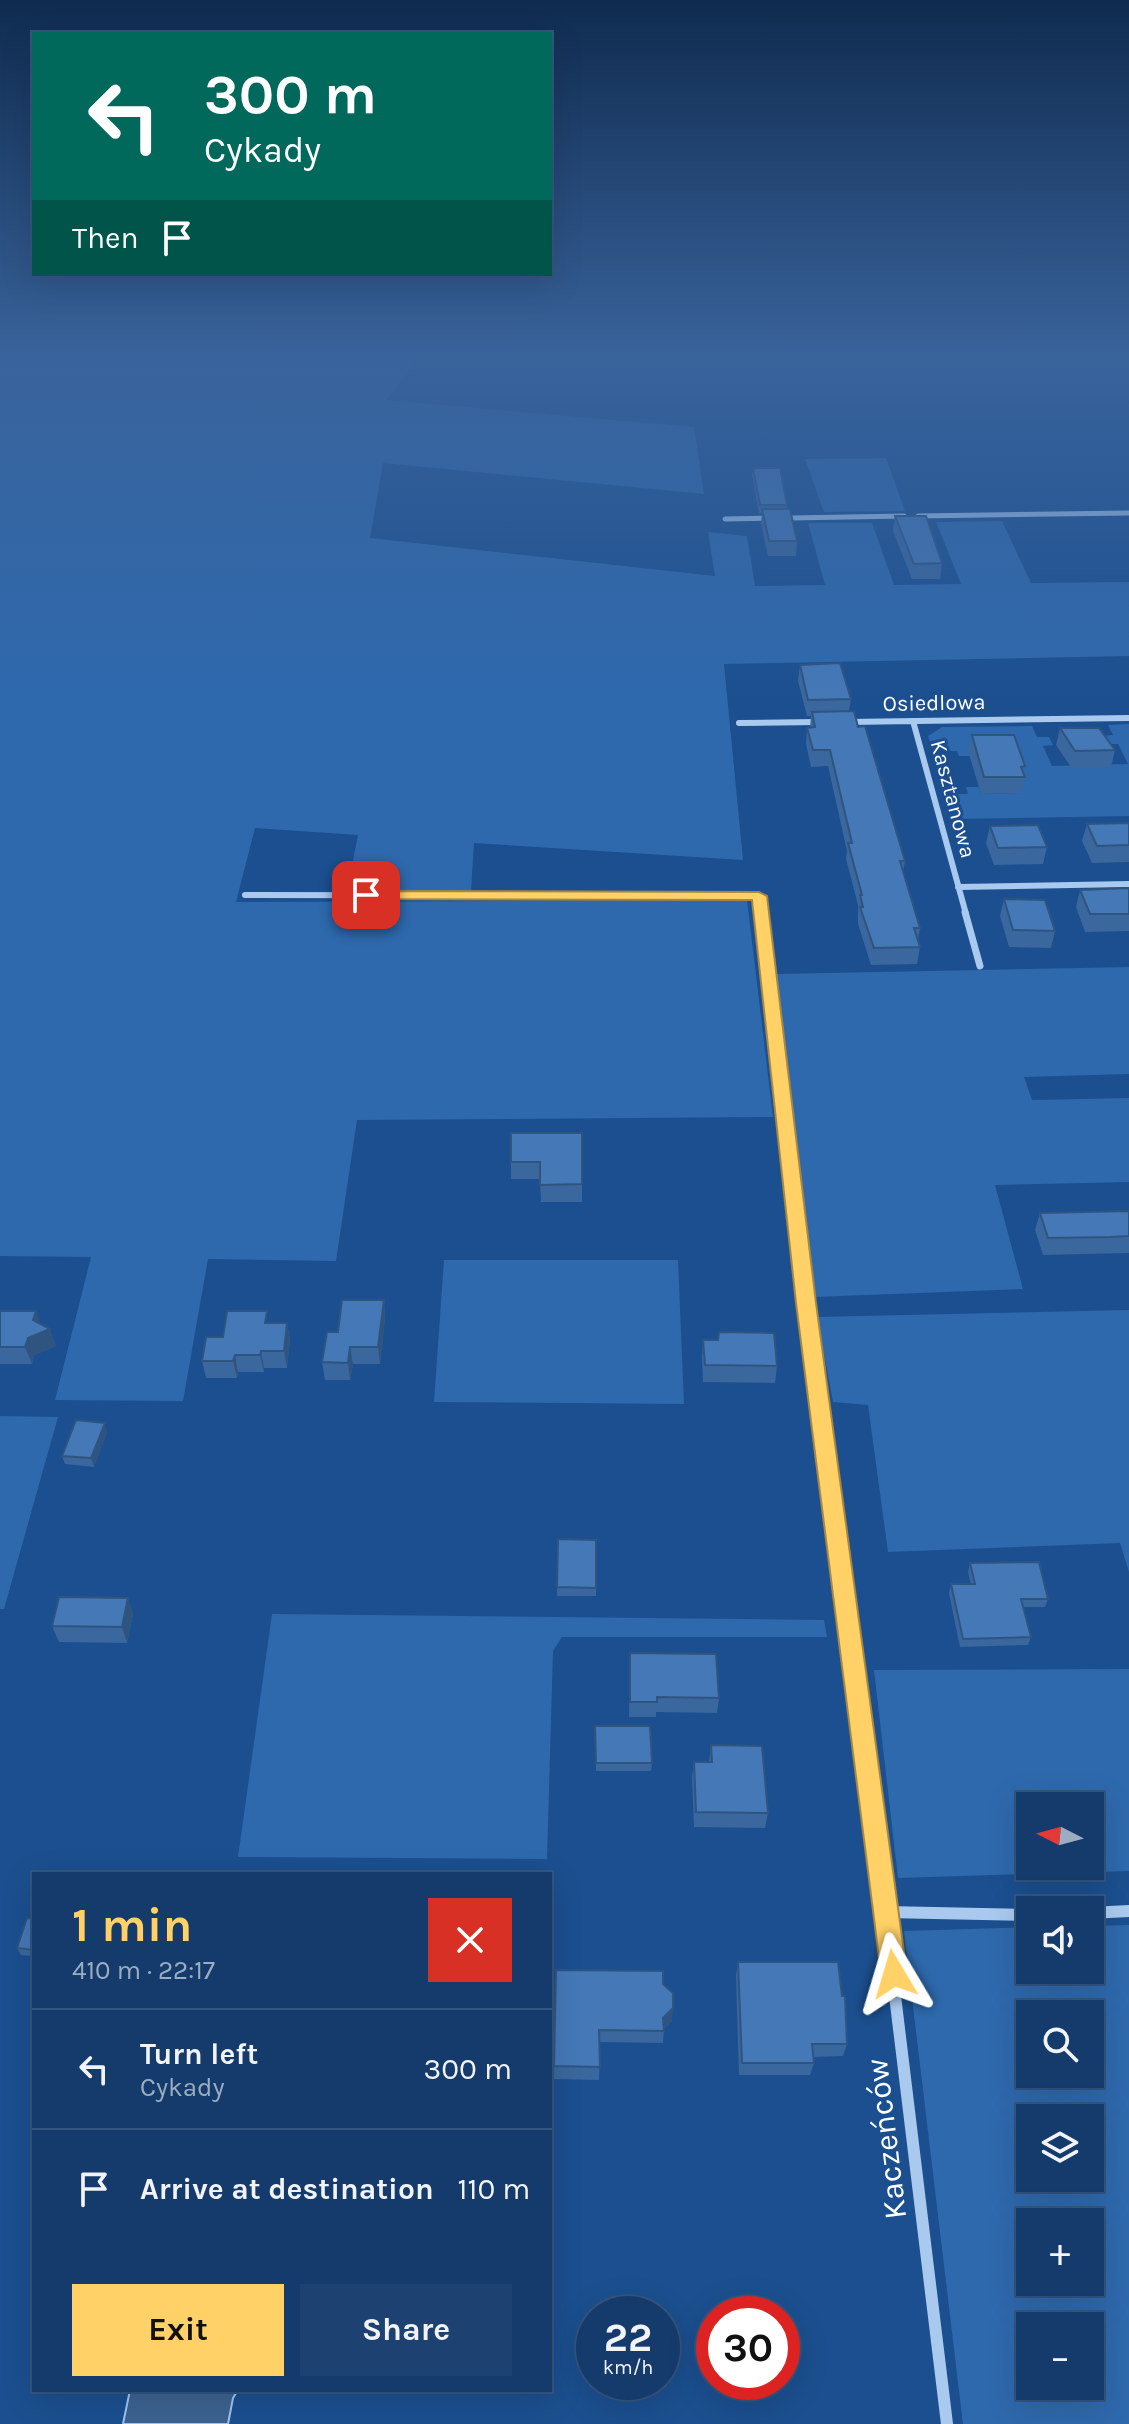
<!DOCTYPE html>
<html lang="en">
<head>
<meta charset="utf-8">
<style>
	:root { --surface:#143b6b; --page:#1d4271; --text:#f1f3f6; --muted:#9dadc1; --line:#33557e; --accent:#ffd166 }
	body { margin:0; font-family:Karla,sans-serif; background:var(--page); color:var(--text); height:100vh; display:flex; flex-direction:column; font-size:30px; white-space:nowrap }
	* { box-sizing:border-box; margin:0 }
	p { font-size:26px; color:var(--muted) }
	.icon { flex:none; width:44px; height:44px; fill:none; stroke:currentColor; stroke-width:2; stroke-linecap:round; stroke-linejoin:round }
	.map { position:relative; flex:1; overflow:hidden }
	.sheet { position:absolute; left:32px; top:1872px; width:520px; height:520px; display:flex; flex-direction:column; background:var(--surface); border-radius:0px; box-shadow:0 8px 32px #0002,0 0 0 2px var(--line) }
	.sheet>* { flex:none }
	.guide { position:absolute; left:32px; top:32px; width:520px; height:244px; border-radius:0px; box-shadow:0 8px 32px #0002,0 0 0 2px var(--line); background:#00695c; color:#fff; overflow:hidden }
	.needle { width:52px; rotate:276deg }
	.controls { position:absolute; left:1016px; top:1792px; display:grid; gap:16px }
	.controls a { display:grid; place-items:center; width:88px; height:88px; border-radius:0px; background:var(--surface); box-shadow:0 8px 32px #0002,0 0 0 2px var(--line); font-size:40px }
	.speed { position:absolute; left:576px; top:2296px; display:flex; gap:16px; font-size:40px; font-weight:700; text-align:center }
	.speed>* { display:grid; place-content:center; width:104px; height:104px; border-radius:50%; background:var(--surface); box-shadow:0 8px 32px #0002,0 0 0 2px var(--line); line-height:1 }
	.speed small { font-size:20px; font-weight:400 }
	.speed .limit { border:12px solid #d22; background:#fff; color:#111 }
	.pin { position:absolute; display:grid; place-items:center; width:68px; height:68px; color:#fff; margin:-34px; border-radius:16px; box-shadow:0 4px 12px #0006 }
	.me { position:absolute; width:88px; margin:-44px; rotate:353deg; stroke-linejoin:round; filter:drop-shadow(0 0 6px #0008) }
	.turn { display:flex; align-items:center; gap:28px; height:168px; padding:0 40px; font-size:36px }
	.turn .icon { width:104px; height:104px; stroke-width:2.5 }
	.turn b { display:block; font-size:56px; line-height:68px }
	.then { display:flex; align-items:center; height:76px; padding:0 40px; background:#0003; gap:16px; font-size:30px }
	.round { display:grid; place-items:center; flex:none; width:84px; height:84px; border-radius:0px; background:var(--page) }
	.overview { display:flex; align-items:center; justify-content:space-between; height:136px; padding:0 40px }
	h1 { font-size:48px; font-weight:700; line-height:60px; color:var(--accent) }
	.primary-button { display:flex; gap:16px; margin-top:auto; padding:16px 40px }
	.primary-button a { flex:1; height:92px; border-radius:0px; background:var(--accent); color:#111; font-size:32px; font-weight:700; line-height:92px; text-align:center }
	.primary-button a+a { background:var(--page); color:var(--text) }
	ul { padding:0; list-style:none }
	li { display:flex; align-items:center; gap:24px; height:120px; padding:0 40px; border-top:2px solid var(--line) }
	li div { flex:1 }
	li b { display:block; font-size:30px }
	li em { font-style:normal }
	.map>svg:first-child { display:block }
	.green { fill:#2e69ad; fill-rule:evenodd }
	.water { fill:#3c6290; stroke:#9cc4f0; stroke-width:2 }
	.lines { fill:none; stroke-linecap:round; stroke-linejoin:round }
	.street-far4 { stroke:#a9c9ee; stroke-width:5 }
	.street-far3 { stroke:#a9c9ee; stroke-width:6 }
	.street-far2 { stroke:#a9c9ee; stroke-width:7 }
	.street-far1 { stroke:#a9c9ee; stroke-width:9 }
	.street { stroke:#a9c9ee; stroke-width:12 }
	.wall { fill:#3a679d }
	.shaded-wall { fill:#305480 }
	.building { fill:#4478b7; stroke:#305480; stroke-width:2 }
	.route { fill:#ffd166; stroke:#a68842; stroke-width:2 }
	.labels { text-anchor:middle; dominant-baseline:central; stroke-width:6; stroke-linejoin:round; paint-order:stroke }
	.far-street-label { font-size:22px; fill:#fff; stroke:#1b4f8f }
	.near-street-label { font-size:32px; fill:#fff; stroke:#1b4f8f }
</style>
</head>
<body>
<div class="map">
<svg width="1129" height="2424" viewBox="0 0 1129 2424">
	<rect width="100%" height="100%" fill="#1b4f8f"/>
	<path class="green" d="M 0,359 L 418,359 L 386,400 L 694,427 L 704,494 L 383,463 L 370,538 L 715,576 L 708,532 L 747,536 L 755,586 L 825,585 L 808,523 L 872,523 L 894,585 L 961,584 L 936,522 L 1002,521 L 1031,583 L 1129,582 L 1129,656 L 724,664 L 743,860 L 474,843 L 471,891 L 347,891 L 358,835 L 255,828 L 236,902 L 747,900 L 773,1117 L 357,1120 L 336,1261 L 208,1259 L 183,1401 L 55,1400 L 91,1257 L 0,1256 Z
		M 886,458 L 905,511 L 824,512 L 805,459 Z
		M 1129,724 L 1129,816 L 954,819 L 944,794 L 968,794 L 966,787 L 979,787 L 981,794 L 1021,793 L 969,751 L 970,756 L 959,756 L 957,751 L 933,751 L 928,736 L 942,727 L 1032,726 L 1037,737 L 1049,737 L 1053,745 L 1043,746 L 1052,766 L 1128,764 L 1118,744 L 1107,744 L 1102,736 L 1113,735 L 1108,725 Z
		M 1129,967 L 1129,1074 L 1024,1077 L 1032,1100 L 1129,1098 L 1129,1182 L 995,1185 L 1023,1289 L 814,1297 L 792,1146 L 776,974 Z
		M 444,1260 L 678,1260 L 684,1404 L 434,1402 Z
		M 1129,1310 L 1129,1572 L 1120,1543 L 888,1552 L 868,1405 L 833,1402 L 817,1317 Z
		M 0,1416 L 58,1417 L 4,1609 L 0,1609 Z
		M 272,1614 L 824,1620 L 827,1637 L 562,1637 L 553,1651 L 547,1859 L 238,1857 Z
		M 1129,1669 L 1129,1871 L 898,1878 L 874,1670 ZM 1030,1806 L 1090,1806 L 1090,1866 L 1030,1866 Z
		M 1129,1925 L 1129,2424 L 963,2424 L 904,1931 L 1030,1927 L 1030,1970 L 1090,1970 L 1090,1926 ZM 1030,2014 L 1090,2014 L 1090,2074 L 1030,2074 ZM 1030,2118 L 1090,2118 L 1090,2178 L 1030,2178 ZM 1030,2222 L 1090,2222 L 1090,2282 L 1030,2282 ZM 1030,2326 L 1090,2326 L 1090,2386 L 1030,2386 Z"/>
	<path class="water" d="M 130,2390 L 238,2390 L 233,2398 L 228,2424 L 123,2424 Z"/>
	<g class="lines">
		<path class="street-far4" d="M 918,516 L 1129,513
			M 725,519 L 904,516"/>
		<path class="street-far3" d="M 913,721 L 966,914
			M 848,722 L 1129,718
			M 739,723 L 818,722
			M 958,887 L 1129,884
			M 245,895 L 759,896 L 761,914"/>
		<path class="street-far2" d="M 761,912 L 807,1305
			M 965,912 L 980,966"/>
		<path class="street-far1" d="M 807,1303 L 871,1800"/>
		<path class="street" d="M 871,1798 L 947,2424
			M 886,1912 L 1030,1915
			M 1090,1913 L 1129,1911"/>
	</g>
	<path class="wall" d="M 753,468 L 787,505 L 787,509 L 797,541 L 796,556 L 768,556 L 761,524 L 762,513 L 759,513 L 752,475 Z
		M 895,516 L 942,563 L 940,579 L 912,579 L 893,531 Z
		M 800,665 L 851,699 L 849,711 L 858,727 L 905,861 L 903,872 L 920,928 L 918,940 L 920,947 L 917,964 L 871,965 L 858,924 L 858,905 L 846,859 L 847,851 L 828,766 L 811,767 L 806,744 L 807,728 L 810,728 L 811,716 L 807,716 L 798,681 Z
		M 1060,728 L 1115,750 L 1111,767 L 1071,767 L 1056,745 Z
		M 972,735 L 1025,766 L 1024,773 L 1025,777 L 1021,793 L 981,794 L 968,751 Z
		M 1129,823 L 1129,862 L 1092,863 L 1082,841 L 1087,824 Z
		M 990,826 L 1047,847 L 1043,864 L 994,865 L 986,843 Z
		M 1129,888 L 1129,931 L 1085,932 L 1076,907 L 1080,890 Z
		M 1004,899 L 1055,931 L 1051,948 L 1009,947 L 1000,916 Z
		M 582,1133 L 582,1202 L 541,1202 L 540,1179 L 511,1179 L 511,1162 Z
		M 1129,1211 L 1129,1253 L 1043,1255 L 1035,1230 L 1040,1213 Z
		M 384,1300 L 385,1318 L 380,1364 L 353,1364 L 350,1380 L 325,1380 L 322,1362 L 338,1332 Z
		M 0,1311 L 36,1311 L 40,1323 L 56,1346 L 34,1355 L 32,1364 L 0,1364 Z
		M 269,1323 L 287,1323 L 290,1340 L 287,1368 L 264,1368 L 264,1372 L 238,1372 L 237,1378 L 206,1378 L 202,1361 L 223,1337 Z
		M 703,1340 L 777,1366 L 775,1383 L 703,1382 L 702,1357 Z
		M 107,1432 L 94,1467 L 65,1464 L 62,1456 Z
		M 558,1539 L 596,1540 L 596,1596 L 557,1596 Z
		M 970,1563 L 1048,1599 L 1045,1607 L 1023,1607 L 1031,1637 L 1028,1645 L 960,1647 L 949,1593 L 951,1584 L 971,1584 L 968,1572 Z
		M 128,1598 L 133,1614 L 127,1643 L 59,1642 L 52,1626 Z
		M 630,1653 L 719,1698 L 717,1713 L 656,1712 L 656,1717 L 629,1717 Z
		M 595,1726 L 652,1763 L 651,1771 L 596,1771 Z
		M 711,1745 L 768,1813 L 765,1828 L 694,1827 L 692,1777 L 694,1762 L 709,1762 Z
		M 34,1919 L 34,1956 L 21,1955 L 17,1948 Z
		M 738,1962 L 847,2044 L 843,2056 L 813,2057 L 814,2063 L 810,2075 L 739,2075 L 736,1975 Z
		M 556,1970 L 663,1984 L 672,2021 L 664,2029 L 663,2043 L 600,2042 L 599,2080 L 554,2079 Z"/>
	<path class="shaded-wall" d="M 384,1300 L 385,1318 L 380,1364 L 378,1347 Z
		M 36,1311 L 42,1328 L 50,1329 L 56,1346 L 34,1355 L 32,1364 L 25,1347 Z
		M 287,1323 L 290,1340 L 287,1368 L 284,1351 Z
		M 350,1347 L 353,1364 L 350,1380 L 348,1363 Z
		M 261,1351 L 264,1368 L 264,1372 L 260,1355 Z
		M 235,1355 L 238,1372 L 237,1378 L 233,1361 Z
		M 105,1423 L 107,1432 L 94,1467 L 91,1458 Z
		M 128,1598 L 133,1614 L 127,1643 L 122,1627 Z
		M 673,2008 L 672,2021 L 662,2031 L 663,2018 Z"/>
	<path class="building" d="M 753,468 L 780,468 L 787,505 L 760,505 Z
		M 762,509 L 790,509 L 797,541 L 769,541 Z
		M 895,516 L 926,516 L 942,563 L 914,564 Z
		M 840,663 L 851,699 L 808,700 L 800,665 Z
		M 854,711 L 858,727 L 865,726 L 905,861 L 900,861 L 920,928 L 914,928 L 920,947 L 874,948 L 860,907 L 863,907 L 860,895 L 862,895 L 848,843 L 852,843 L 830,750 L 813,750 L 807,728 L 815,727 L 812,712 Z
		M 1060,728 L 1099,728 L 1115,750 L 1075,751 Z
		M 972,735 L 1014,735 L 1025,766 L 1021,767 L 1025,777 L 984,777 Z
		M 1129,823 L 1129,845 L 1097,846 L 1087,824 Z
		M 1038,825 L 1047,847 L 998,848 L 990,826 Z
		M 1129,888 L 1129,914 L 1090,914 L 1080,890 Z
		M 1004,899 L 1045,900 L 1055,931 L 1013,930 Z
		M 511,1133 L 582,1133 L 582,1184 L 540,1185 L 540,1162 L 511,1162 Z
		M 1129,1211 L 1129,1236 L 1111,1237 L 1048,1238 L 1040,1213 Z
		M 342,1300 L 384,1300 L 378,1347 L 350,1347 L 348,1363 L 322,1362 L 327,1332 L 338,1332 Z
		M 0,1311 L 36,1311 L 33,1320 L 50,1329 L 28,1338 L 25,1347 L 0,1347 Z
		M 227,1311 L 267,1311 L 265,1323 L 287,1323 L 284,1351 L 261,1351 L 260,1355 L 235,1355 L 233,1361 L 202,1361 L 206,1337 L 223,1337 Z
		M 719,1332 L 774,1333 L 777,1366 L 705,1365 L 703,1340 L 718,1340 Z
		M 76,1420 L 105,1423 L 91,1458 L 62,1456 Z
		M 558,1539 L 596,1540 L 596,1588 L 557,1587 Z
		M 1039,1562 L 1048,1599 L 1021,1599 L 1031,1637 L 963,1639 L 951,1584 L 975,1584 L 970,1563 Z
		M 59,1597 L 128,1598 L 122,1627 L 52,1626 Z
		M 630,1653 L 716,1654 L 719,1698 L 657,1697 L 657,1702 L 630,1702 Z
		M 595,1726 L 650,1726 L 652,1763 L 596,1763 Z
		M 711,1745 L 762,1746 L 768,1813 L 696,1812 L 694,1762 L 712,1762 Z
		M 27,1918 L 34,1919 L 34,1950 L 17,1948 Z
		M 738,1962 L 838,1962 L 842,1996 L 845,1996 L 847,2044 L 812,2044 L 814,2063 L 742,2063 Z
		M 556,1970 L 663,1971 L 663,1984 L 673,1993 L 673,2008 L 663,2018 L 664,2031 L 599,2030 L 600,2067 L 554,2066 Z"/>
	<linearGradient id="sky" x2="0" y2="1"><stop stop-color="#0f2b4f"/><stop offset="0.51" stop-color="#39639b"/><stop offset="1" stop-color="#39639b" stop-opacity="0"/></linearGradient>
	<rect width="1129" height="698" fill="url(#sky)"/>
	<path class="route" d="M 366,891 L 759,892 L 767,896 L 816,1303 L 907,1974 L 903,1984 L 894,1987 L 885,1984 L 881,1974 L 796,1303 L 752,900 L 361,899 L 359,895 Z"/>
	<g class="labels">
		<g class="far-street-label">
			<text transform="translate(934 703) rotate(-1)">Osiedlowa</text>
			<text transform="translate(953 799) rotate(75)">Kasztanowa</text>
		</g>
		<g class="near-street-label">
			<text transform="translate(886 2139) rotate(-97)">Kaczeńców</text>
		</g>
	</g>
</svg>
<div class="controls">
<a><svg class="needle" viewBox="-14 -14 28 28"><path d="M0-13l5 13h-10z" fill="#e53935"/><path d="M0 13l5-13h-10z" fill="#9dadc1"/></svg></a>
<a><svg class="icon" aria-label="sound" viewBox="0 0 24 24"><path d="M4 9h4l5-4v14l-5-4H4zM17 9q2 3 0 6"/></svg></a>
<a><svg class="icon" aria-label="search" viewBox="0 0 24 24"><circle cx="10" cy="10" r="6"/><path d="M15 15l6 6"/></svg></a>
<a><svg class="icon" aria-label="layers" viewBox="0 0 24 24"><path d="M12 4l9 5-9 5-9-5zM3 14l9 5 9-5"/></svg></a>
<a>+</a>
<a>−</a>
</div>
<div class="speed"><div>22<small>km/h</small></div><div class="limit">30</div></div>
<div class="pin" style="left:366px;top:895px;background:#d93025"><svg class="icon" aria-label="arrive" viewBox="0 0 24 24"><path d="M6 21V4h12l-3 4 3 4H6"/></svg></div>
<svg class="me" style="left:894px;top:1974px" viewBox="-20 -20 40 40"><path d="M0-17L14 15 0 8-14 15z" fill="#ffd166" stroke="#fff" stroke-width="4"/></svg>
<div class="guide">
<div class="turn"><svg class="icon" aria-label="left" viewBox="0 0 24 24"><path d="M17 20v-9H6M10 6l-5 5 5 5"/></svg><div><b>300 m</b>Cykady</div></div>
<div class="then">Then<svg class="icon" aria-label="arrive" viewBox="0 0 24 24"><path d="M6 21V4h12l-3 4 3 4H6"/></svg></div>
</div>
<section class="sheet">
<div class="overview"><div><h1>1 min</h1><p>410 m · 22:17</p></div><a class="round" style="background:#d93025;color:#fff"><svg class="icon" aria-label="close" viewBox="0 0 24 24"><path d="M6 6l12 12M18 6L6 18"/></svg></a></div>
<ul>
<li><svg class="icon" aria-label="left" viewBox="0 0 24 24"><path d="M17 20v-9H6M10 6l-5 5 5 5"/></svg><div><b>Turn left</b><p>Cykady</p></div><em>300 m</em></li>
<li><svg class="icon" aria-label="arrive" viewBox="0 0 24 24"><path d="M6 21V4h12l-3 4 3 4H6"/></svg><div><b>Arrive at destination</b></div><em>110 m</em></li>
</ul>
<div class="primary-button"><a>Exit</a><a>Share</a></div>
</section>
</div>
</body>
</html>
